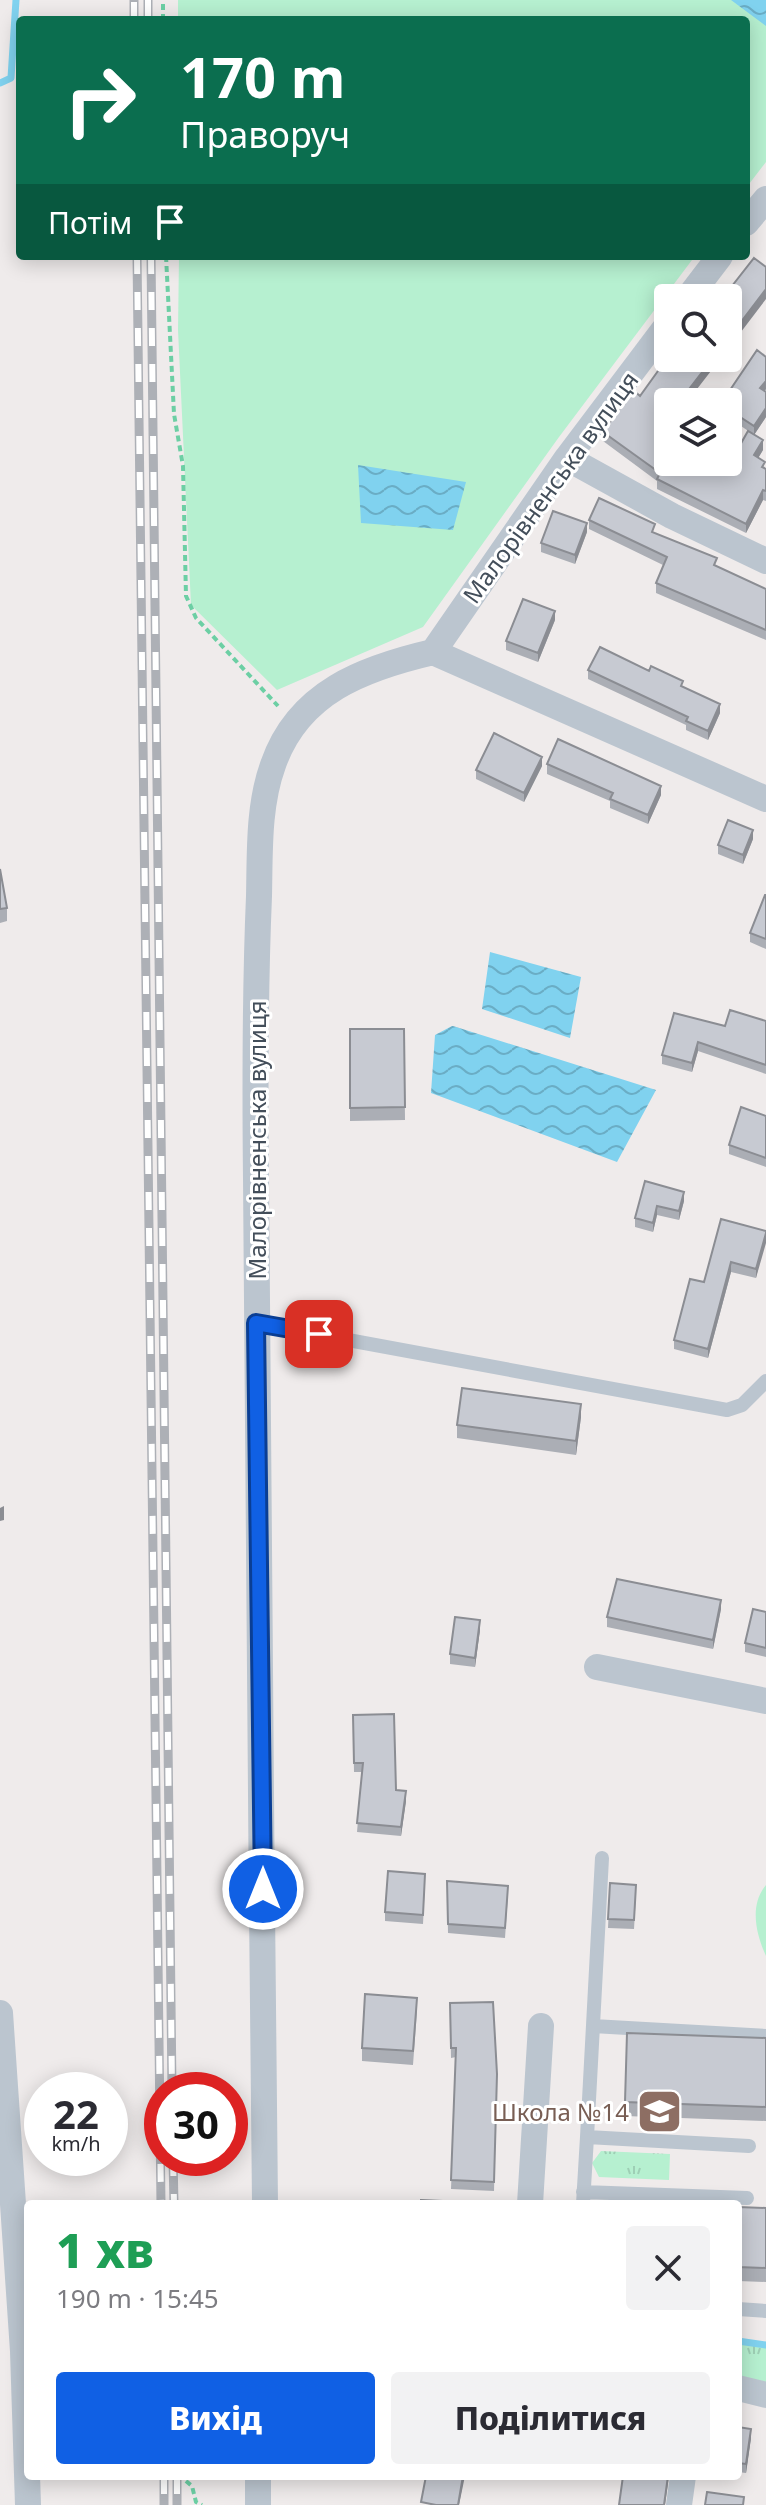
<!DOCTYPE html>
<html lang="uk">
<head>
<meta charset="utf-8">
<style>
	:root { --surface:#fff; --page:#f2f2f3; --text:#2b2b33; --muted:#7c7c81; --accent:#1060e4 }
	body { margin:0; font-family:"Noto Sans",sans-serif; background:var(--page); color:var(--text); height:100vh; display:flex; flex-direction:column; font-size:30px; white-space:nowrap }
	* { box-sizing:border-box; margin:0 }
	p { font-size:26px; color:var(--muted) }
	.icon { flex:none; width:44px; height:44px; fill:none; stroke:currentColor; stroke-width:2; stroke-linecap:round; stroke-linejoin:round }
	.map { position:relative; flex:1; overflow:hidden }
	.side { position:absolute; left:24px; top:2200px; width:718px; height:280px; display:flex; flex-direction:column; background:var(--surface); border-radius:8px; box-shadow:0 4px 20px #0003 }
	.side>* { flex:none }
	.banner { position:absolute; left:16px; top:16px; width:734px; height:244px; border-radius:8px; box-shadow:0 4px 20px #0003; background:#0b6e4f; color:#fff; overflow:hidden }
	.controls { position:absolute; left:654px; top:284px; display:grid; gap:16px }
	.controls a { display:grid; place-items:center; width:88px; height:88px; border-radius:8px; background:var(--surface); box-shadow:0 4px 20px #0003; font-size:40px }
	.speed { position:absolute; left:24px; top:2072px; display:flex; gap:16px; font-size:40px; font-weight:700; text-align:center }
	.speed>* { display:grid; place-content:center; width:104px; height:104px; border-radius:50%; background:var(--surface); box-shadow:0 4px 20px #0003; line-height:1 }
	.speed small { font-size:20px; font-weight:400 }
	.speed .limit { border:12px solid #d22; background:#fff; color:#111 }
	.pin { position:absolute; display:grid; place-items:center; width:68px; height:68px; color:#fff; margin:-34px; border-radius:16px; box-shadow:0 4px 12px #0006 }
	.me { position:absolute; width:88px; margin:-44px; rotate:0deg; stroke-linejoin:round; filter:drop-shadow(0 0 6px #0008) }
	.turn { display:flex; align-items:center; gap:28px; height:168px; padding:0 32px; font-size:36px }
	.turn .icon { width:104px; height:104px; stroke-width:2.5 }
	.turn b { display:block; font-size:56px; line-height:68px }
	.then { display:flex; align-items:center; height:76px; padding:0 32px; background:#0003; gap:16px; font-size:30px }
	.round { display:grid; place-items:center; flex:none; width:84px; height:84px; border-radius:8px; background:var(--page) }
	.overview { display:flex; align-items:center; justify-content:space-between; height:136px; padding:0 32px }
	h1 { font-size:48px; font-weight:800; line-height:60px; color:#1e9e55 }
	.cta { display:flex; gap:16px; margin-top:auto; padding:16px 32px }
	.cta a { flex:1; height:92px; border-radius:8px; background:var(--accent); color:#fff; font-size:32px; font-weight:800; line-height:92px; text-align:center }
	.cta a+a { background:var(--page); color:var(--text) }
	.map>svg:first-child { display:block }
	.grass { fill:url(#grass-tufts) }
	.green { fill:#b6f0d0 }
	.water { fill:url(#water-waves) }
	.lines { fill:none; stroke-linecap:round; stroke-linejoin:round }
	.stream { stroke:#80d2ef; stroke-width:7 }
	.path { stroke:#6ccfa4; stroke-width:4; stroke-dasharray:6 4; stroke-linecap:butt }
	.service { stroke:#bbc5cf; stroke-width:14 }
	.minor { stroke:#bbc5cf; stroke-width:26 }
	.rail-casing { stroke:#adb0b6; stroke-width:9 }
	.rail { stroke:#fff; stroke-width:6; stroke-dasharray:18; stroke-linecap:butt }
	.wall { fill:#abaeb5 }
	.shaded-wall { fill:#8b8d93 }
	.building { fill:#c7cad2; stroke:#8b8d93; stroke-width:2 }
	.route-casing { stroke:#0a3e94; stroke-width:20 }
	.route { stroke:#1060e4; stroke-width:14 }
	.labels { text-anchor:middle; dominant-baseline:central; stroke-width:6; stroke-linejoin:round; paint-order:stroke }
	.street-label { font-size:24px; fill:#434e5a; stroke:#fff }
	.education-label { font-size:24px; fill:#785e54; stroke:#fff; text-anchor:end }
</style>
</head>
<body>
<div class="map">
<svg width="766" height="2505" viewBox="0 0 766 2505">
	<defs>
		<pattern id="grass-tufts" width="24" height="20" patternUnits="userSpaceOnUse" patternTransform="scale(2)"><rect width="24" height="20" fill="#b6f0d0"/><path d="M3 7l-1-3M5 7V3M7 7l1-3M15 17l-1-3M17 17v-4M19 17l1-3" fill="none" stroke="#9ecfb5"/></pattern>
		<pattern id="water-waves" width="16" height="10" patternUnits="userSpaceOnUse" patternTransform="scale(2)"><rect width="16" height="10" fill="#80d2ef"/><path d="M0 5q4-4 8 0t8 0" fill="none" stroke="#6aadc5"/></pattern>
	</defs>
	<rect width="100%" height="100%" fill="#efebeb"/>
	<path class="grass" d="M 601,2151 L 670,2154 L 669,2180 L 599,2177 L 592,2163 Z
		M 738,2341 L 766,2345 L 766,2383 L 738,2376 Z"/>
	<path class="green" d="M 178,0 L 766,0 L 766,162 L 746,188 L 746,20 L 178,20 Z
		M 179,256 L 695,256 L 559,437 L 423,627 L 277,690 L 191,605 L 178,330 Z
		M 766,1885 L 766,1956 C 756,1934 749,1905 766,1885 Z"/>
	<path class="water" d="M 731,0 L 766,0 L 766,26 Z
		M 358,465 L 466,482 L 453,530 L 361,523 Z
		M 490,952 L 581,977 L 570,1038 L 482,1009 Z
		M 452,1026 L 453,1026 L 656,1090 L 617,1162 L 431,1093 L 435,1035 Z"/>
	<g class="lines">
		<path class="stream" d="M 0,83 L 11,78 L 16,0
			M 738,2341 L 766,2345"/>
		<path class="path" d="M 163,20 L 163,0
			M 166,256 L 174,414 L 183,466 L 186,596 L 196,618 L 278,706
			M 186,2481 L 192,2486 L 196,2502 L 202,2505"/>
		<path class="service" d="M 256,1323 L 727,1410 L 742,1405 L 766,1381
			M 593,2026 L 766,2036
			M 587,2137 L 602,1858
			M 583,2192 L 747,2198
			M 583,2204 L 587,2137 L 749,2146
			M 738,2309 L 766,2311"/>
		<path class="minor" d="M 746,223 L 766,199
			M 688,298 L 720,256
			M 668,324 L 567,458 L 433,652 L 766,799
			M 567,458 L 672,516 L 766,561
			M 597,1667 L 766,1701
			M 0,2013 L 23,2351 L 28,2505
			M 265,2204 C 262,1862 257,1520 256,1178 C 255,1084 255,990 259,896 C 260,854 258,806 273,765 C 298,692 364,668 433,652
			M 530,2204 L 541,2026
			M 738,2388 L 766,2395
			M 258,2505 L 258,2476
			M 679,2505 L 683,2476"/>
		<defs>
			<path id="rail" d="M 148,0 L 148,20
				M 134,20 L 134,0
				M 137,256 L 161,2204
				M 151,256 L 172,2090
				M 173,2158 L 174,2204
				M 164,2476 L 164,2505
				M 177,2476 L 177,2505"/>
		</defs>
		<use href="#rail" class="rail-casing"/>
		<use href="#rail" class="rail"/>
	</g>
	<path class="wall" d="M 766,357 L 766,389 L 765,391 L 766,392 L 766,417 L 754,435 L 728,417 L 728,402 Z
		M 640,396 L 668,402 L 668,462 L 731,461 L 763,450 L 758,458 L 766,469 L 766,501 L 763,500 L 746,533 L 657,489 L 657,481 L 603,441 L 603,432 Z
		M 589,520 L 655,533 L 717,567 L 766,589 L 766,640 L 656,593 L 656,583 L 663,565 L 589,529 Z
		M 587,532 L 575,564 L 541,552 L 541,543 Z
		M 555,620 L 538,662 L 506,650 L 506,641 Z
		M 588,670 L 683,688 L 720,713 L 708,740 L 686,730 L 686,725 L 588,679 Z
		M 547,764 L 661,795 L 648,824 L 610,808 L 610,801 L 547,774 Z
		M 542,766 L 524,802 L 476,779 L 476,770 Z
		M 753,839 L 743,864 L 718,854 L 718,845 Z
		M 0,869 L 7,908 L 7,921 L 0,923 Z
		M 766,895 L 766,949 L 750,942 L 750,933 Z
		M 766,1021 L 766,1074 L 698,1051 L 692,1072 L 662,1064 L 662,1055 L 725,1026 Z
		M 350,1029 L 404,1029 L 405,1120 L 350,1121 Z
		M 766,1116 L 766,1167 L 729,1154 L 729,1145 Z
		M 645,1181 L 684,1201 L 679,1220 L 657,1215 L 653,1232 L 635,1227 L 635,1218 Z
		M 766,1231 L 756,1278 L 731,1272 L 708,1358 L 674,1349 L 674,1340 L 704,1282 Z
		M 581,1417 L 576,1455 L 457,1438 L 457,1425 Z
		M 721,1609 L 713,1649 L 607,1627 L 607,1617 Z
		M 766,1612 L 766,1657 L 745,1652 L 745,1643 Z
		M 480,1630 L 475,1667 L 450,1664 L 450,1654 Z
		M 353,1715 L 396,1790 L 406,1801 L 401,1836 L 357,1832 L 362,1772 L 354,1772 Z
		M 447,1881 L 508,1895 L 505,1938 L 448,1933 Z
		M 425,1883 L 423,1924 L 385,1921 L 385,1912 Z
		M 610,1883 L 636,1894 L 634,1929 L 608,1928 Z
		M 450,2003 L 497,2074 L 494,2191 L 451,2189 L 456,2057 L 451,2058 Z
		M 417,2011 L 413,2065 L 362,2061 L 362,2048 Z
		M 627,2033 L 766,2038 L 766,2121 L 625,2116 Z
		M 738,2207 L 766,2208 L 766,2282 L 738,2281 Z
		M 738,2427 L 751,2438 L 746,2473 L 738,2472 Z"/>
	<path class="shaded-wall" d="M 766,289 L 766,299 L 728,349 L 728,339 Z
		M 713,358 L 721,358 L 687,402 L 679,402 Z
		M 766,381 L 766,389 L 760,397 L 760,388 Z
		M 766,408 L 766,417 L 754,435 L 754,426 Z
		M 763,440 L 763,450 L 754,465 L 754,455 Z
		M 763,490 L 763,500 L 746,533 L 746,524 Z
		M 587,523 L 587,532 L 575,564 L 575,555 Z
		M 555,611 L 555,620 L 538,662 L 538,653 Z
		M 720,704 L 720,713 L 708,740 L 708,731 Z
		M 542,757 L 542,766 L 524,802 L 524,793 Z
		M 661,786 L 661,795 L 648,824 L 648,815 Z
		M 753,830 L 753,839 L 743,864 L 743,855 Z
		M 698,1042 L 698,1051 L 692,1072 L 692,1063 Z
		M 684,1192 L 684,1201 L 679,1220 L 679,1211 Z
		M 657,1206 L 657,1215 L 653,1232 L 653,1223 Z
		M 766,1233 L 766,1243 L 756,1278 L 756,1269 Z
		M 731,1262 L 731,1272 L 708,1358 L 708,1349 Z
		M 581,1404 L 581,1417 L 576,1455 L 576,1441 Z
		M 4,1506 L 4,1520 L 0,1521 L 0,1508 Z
		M 721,1600 L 721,1609 L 713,1649 L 713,1640 Z
		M 480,1620 L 480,1630 L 475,1667 L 475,1658 Z
		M 406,1791 L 406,1801 L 401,1836 L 401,1827 Z
		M 751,2429 L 751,2438 L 746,2473 L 746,2464 Z
		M 463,2476 L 465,2476 L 459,2505 L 458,2505 Z
		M 668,2476 L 669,2476 L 665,2505 L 664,2505 Z"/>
	<path class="building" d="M 754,258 L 766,267 L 766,289 L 728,339 L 728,298 L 736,289 L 732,286 Z
		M 757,350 L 766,357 L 766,381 L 760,388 L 766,392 L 766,408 L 754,426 L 728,409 L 728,402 L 722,402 Z
		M 668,357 L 668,358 L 713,358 L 679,402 L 668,402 L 668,462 L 728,462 L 728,460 L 731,461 L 748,431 L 763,440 L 754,455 L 765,462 L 762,467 L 766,469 L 766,491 L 763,490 L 746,524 L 657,479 L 660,473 L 603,432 L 633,390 L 640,396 Z
		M 599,498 L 655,524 L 652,532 L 717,558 L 714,565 L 766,589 L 766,630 L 656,583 L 667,557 L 589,520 Z
		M 553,511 L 587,523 L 575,555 L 541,543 Z
		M 523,599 L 555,611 L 538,653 L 506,641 Z
		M 600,647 L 649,671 L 651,666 L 683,681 L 681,686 L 720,704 L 708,731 L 686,721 L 688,717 L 588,670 Z
		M 494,733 L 542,757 L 524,793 L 476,770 Z
		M 558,739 L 661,786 L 648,815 L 610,799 L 613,793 L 547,764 Z
		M 728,820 L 753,830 L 743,855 L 718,845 Z
		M 0,869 L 7,908 L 0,909 Z
		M 765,895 L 766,895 L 766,939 L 750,933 Z
		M 730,1010 L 766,1021 L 766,1065 L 698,1042 L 692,1063 L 662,1055 L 674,1013 L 725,1026 Z
		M 350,1029 L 404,1029 L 405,1107 L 350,1108 Z
		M 741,1107 L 766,1116 L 766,1158 L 729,1145 Z
		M 645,1181 L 684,1192 L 679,1211 L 657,1206 L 653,1223 L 635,1218 Z
		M 721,1219 L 766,1231 L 766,1233 L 756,1269 L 731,1262 L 708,1349 L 674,1340 L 690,1279 L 704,1282 Z
		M 462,1388 L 581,1404 L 576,1441 L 457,1425 Z
		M 617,1579 L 721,1600 L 713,1640 L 607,1617 Z
		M 753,1609 L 766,1612 L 766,1648 L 745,1643 Z
		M 455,1617 L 480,1620 L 475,1658 L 450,1654 Z
		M 394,1714 L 396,1790 L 406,1791 L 401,1827 L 357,1823 L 363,1763 L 354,1763 L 353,1715 Z
		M 388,1871 L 425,1874 L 423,1915 L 385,1912 Z
		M 447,1881 L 508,1886 L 505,1928 L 448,1924 Z
		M 610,1883 L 636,1885 L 634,1920 L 608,1919 Z
		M 365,1994 L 417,1998 L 413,2051 L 362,2048 Z
		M 493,2002 L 497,2074 L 494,2182 L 451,2180 L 456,2048 L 451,2048 L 450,2003 Z
		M 627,2033 L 766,2038 L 766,2107 L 625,2102 Z
		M 421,2200 L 442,2201 L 442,2204 L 421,2204 Z
		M 738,2207 L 766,2208 L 766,2268 L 738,2267 Z
		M 738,2427 L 751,2429 L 746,2464 L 738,2463 Z
		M 426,2476 L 463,2476 L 458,2505 L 436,2505 L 421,2502 Z
		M 623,2476 L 668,2476 L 664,2505 L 619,2505 Z
		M 707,2492 L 744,2497 L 743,2505 L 705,2505 Z"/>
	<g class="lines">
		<defs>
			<path id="route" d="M 263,1889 L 256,1323 L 319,1334"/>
		</defs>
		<use href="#route" class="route-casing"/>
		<use href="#route" class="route"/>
	</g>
	<defs>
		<symbol id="school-square" viewBox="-11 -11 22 22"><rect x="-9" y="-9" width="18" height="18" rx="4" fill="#8d6e63" stroke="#fff"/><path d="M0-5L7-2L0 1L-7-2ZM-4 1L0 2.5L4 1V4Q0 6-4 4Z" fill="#fff"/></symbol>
	</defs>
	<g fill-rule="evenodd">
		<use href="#school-square" x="634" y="2086" width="51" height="51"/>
	</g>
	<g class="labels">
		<g class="street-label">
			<text transform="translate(550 487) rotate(-54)">Малорівненська вулиця</text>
			<text transform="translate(256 1140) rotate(-90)">Малорівненська вулиця</text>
		</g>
		<g class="education-label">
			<text x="629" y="2111">Школа №14</text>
		</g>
	</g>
</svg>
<div class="controls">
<a><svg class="icon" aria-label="search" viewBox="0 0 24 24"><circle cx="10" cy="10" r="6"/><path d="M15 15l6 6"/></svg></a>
<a><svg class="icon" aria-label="layers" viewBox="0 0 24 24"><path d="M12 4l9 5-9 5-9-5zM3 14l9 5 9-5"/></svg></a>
</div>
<div class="speed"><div>22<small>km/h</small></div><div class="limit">30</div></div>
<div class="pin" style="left:319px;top:1334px;background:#d93025"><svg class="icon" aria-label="arrive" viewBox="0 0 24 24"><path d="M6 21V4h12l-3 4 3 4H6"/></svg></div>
<svg class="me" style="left:263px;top:1889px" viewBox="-20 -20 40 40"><circle r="17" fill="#1060e4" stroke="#fff" stroke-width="3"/><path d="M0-11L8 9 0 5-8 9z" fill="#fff"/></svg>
<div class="banner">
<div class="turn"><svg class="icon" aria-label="right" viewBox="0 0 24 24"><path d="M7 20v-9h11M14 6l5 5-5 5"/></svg><div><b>170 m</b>Праворуч</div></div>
<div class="then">Потім<svg class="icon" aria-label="arrive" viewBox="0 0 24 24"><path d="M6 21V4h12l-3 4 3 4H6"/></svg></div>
</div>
<section class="side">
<div class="overview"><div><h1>1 хв</h1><p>190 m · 15:45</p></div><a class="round"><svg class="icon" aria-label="close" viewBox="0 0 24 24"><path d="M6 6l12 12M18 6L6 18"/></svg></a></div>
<div class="cta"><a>Вихід</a><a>Поділитися</a></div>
</section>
</div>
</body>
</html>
